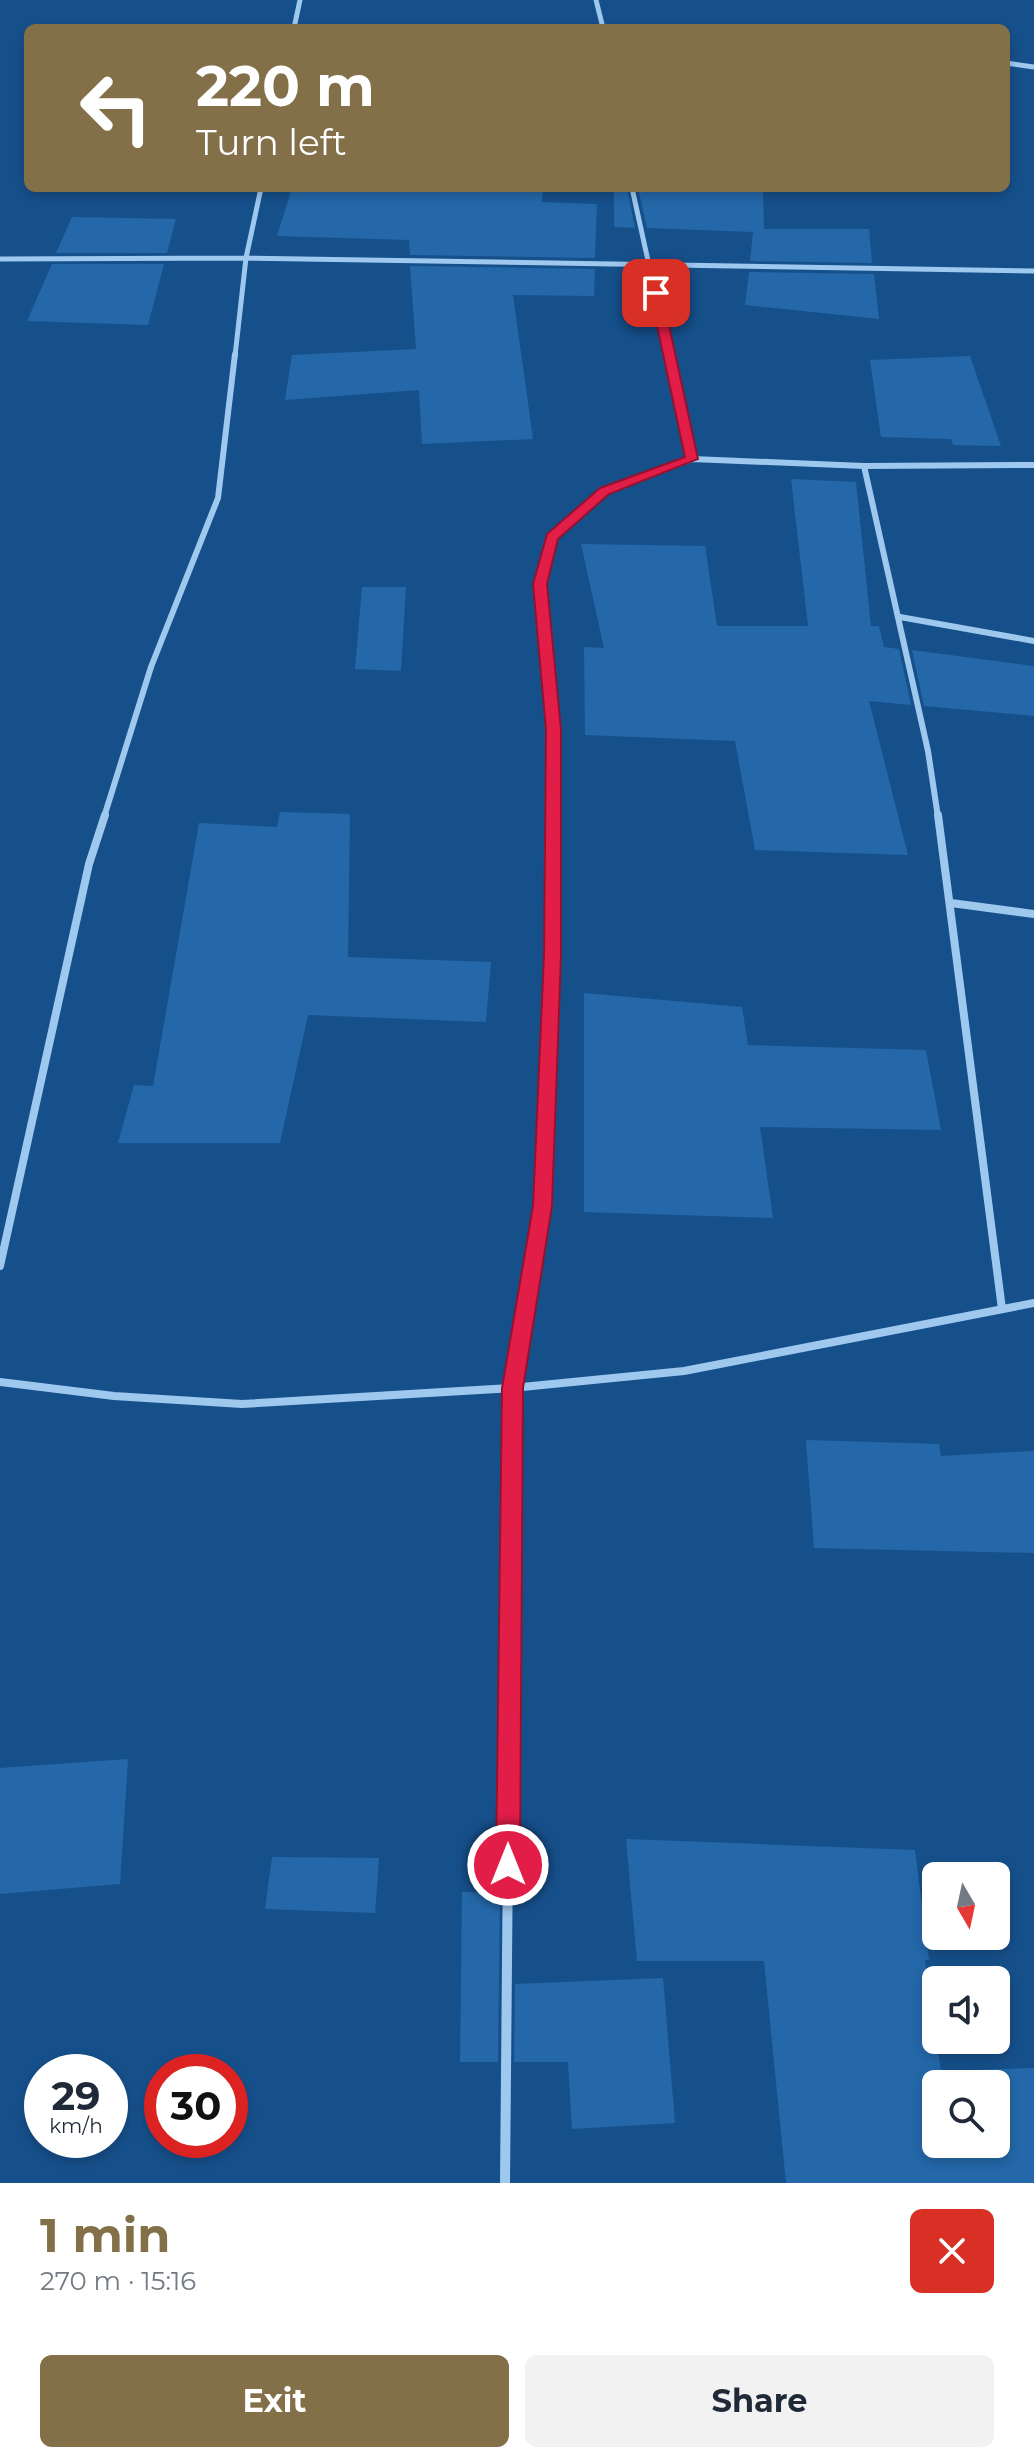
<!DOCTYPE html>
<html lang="en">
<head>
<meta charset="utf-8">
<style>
	:root { --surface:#fff; --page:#f2f2f3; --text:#1f2937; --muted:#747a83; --accent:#847048 }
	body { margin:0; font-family:Montserrat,sans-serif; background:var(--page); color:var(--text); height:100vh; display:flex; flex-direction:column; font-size:30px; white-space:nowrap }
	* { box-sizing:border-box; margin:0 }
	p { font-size:26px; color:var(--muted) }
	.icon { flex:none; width:44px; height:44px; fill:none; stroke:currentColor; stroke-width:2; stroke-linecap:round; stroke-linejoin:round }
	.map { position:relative; height:2183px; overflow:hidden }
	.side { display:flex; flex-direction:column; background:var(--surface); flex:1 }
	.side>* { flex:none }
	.banner { position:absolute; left:24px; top:24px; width:986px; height:168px; border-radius:12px; box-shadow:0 4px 12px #0003; background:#847048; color:#fff; overflow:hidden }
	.needle { width:52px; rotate:171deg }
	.controls { position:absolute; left:922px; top:1862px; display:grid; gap:16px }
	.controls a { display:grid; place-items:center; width:88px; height:88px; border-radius:12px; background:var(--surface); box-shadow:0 4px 12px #0003; font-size:40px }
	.speed { position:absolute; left:24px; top:2054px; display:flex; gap:16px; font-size:40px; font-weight:700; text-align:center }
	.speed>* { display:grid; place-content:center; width:104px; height:104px; border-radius:50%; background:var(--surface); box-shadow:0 4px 12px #0003; line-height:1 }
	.speed small { font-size:20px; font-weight:400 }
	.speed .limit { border:12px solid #d22; background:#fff; color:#111 }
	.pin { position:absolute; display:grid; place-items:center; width:68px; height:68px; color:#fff; margin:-34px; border-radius:16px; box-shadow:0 4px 12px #0006 }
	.me { position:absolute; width:88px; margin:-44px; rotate:0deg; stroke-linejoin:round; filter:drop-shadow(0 0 6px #0008) }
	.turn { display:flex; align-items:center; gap:28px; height:168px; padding:0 40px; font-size:36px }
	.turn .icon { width:104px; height:104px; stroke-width:2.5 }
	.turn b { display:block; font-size:56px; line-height:68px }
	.round { display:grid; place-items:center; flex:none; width:84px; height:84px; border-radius:12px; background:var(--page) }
	.summary { display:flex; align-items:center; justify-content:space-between; height:136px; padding:0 40px }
	h1 { font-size:48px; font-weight:700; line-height:60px; color:var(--accent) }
	.action { display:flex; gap:16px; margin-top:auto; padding:16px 40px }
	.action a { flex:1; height:92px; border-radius:12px; background:var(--accent); color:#fff; font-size:32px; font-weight:700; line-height:92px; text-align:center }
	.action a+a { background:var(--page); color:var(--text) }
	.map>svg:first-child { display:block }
	.building { fill:#2468a9; fill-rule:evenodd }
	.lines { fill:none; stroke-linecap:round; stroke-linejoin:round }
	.street-far3 { stroke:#9fc8ef; stroke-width:5 }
	.street-far2 { stroke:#9fc8ef; stroke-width:6 }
	.street-far1 { stroke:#9fc8ef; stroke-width:8 }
	.street { stroke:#9fc8ef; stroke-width:10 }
	.route { fill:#e11d48; stroke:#92132f; stroke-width:2 }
</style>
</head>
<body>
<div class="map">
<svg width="1034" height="2183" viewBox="0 0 1034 2183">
	<rect width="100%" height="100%" fill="#16508b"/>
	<path class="building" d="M 292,188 L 543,188 L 542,202 L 597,204 L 595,258 L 410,255 L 409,240 L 277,236 Z
		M 614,188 L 627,188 L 635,228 L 614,227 Z
		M 638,188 L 763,188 L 764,229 L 869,229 L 872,263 L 750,261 L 753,232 L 647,228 Z
		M 72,217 L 176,219 L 167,253 L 56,253 Z
		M 52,264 L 164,264 L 148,325 L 27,321 Z
		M 410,266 L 595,269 L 594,296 L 513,295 L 533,439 L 422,444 L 419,390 L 285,400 L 292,355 L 416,349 Z
		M 749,272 L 874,274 L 879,319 L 745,305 Z
		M 970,356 L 1001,446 L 953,445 L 951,439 L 881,437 L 870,360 Z
		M 791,479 L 856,482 L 871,626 L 879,626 L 884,647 L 899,649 L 911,705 L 869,701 L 908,855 L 755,850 L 735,741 L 585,735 L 584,647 L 604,648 L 581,544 L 705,546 L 717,626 L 808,626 Z
		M 362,587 L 406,587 L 401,671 L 355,669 Z
		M 912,650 L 1034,666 L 1034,716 L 924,706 Z
		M 280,812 L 350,814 L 348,957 L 491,962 L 486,1022 L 308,1015 L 280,1143 L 118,1143 L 134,1085 L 153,1086 L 199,823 L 277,827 Z
		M 584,993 L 742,1007 L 748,1045 L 926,1050 L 941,1130 L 760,1127 L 773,1218 L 584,1212 Z
		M 806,1440 L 939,1444 L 941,1456 L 1034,1451 L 1034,1553 L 814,1548 Z
		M 128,1759 L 120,1884 L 0,1894 L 0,1768 Z
		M 626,1839 L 915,1850 L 929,1960 L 925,1960 L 941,2071 L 1034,2068 L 1034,2183 L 786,2183 L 764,1961 L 637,1961 ZM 936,2084 L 996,2084 L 996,2144 L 936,2144 Z
		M 272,1857 L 379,1858 L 375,1913 L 265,1909 Z
		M 462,1892 L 500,1893 L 498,2062 L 460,2062 Z
		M 663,1978 L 675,2123 L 572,2129 L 568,2062 L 514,2062 L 515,1984 Z"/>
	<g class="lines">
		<path class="street-far3" d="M 596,0 L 603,28
			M 294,28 L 300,0
			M 1006,63 L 1034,67
			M 632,188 L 669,356
			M 0,259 L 246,258 L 1034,271
			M 235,356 L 246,258 L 261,188"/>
		<path class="street-far2" d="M 669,354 L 692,459
			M 864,466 L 928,751 L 938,817
			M 900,617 L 1034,641
			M 104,817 L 151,667 L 218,498 L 235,354
			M 553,817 L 553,730 L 540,584 L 552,537 L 605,491 L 692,459 L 864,466 L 1034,465"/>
		<path class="street-far1" d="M 938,815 L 1002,1309
			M 951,903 L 1034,914
			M 0,1266 L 89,864 L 105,815
			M 0,1382 L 114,1396 L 242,1404 L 512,1388 L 684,1371 L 1034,1303
			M 512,1412 L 512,1388 L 542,1206 L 553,955 L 553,815"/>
		<path class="street" d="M 505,2183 L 512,1410"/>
	</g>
	<path class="route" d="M 656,290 L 662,293 L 698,459 L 609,494 L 558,539 L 547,584 L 561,730 L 561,955 L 552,1206 L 523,1388 L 520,1865 L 517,1874 L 508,1877 L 499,1874 L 496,1865 L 502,1388 L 533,1206 L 544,955 L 546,730 L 533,584 L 547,534 L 600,488 L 685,457 L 650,293 Z"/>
</svg>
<div class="controls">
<a><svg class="needle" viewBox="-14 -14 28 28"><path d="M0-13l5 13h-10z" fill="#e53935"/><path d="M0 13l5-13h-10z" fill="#747a83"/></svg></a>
<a><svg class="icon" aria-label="sound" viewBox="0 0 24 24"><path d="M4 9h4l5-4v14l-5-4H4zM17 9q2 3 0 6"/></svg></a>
<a><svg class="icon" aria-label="search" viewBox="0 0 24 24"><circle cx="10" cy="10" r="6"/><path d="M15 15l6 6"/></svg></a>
</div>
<div class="speed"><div>29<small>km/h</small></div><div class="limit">30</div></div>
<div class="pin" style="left:656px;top:293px;background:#d93025"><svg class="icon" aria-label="arrive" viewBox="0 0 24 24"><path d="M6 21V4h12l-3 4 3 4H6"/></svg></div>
<svg class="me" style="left:508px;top:1865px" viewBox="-20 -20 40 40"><circle r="17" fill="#e11d48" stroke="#fff" stroke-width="3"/><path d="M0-11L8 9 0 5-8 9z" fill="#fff"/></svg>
<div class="banner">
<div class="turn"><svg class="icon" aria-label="left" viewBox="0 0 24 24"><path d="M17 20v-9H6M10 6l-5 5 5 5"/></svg><div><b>220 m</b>Turn left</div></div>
</div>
</div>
<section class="side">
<div class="summary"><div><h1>1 min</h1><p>270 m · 15:16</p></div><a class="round" style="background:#d93025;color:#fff"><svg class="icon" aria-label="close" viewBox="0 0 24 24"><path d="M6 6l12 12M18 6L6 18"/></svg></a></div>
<div class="action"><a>Exit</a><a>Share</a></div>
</section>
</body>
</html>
